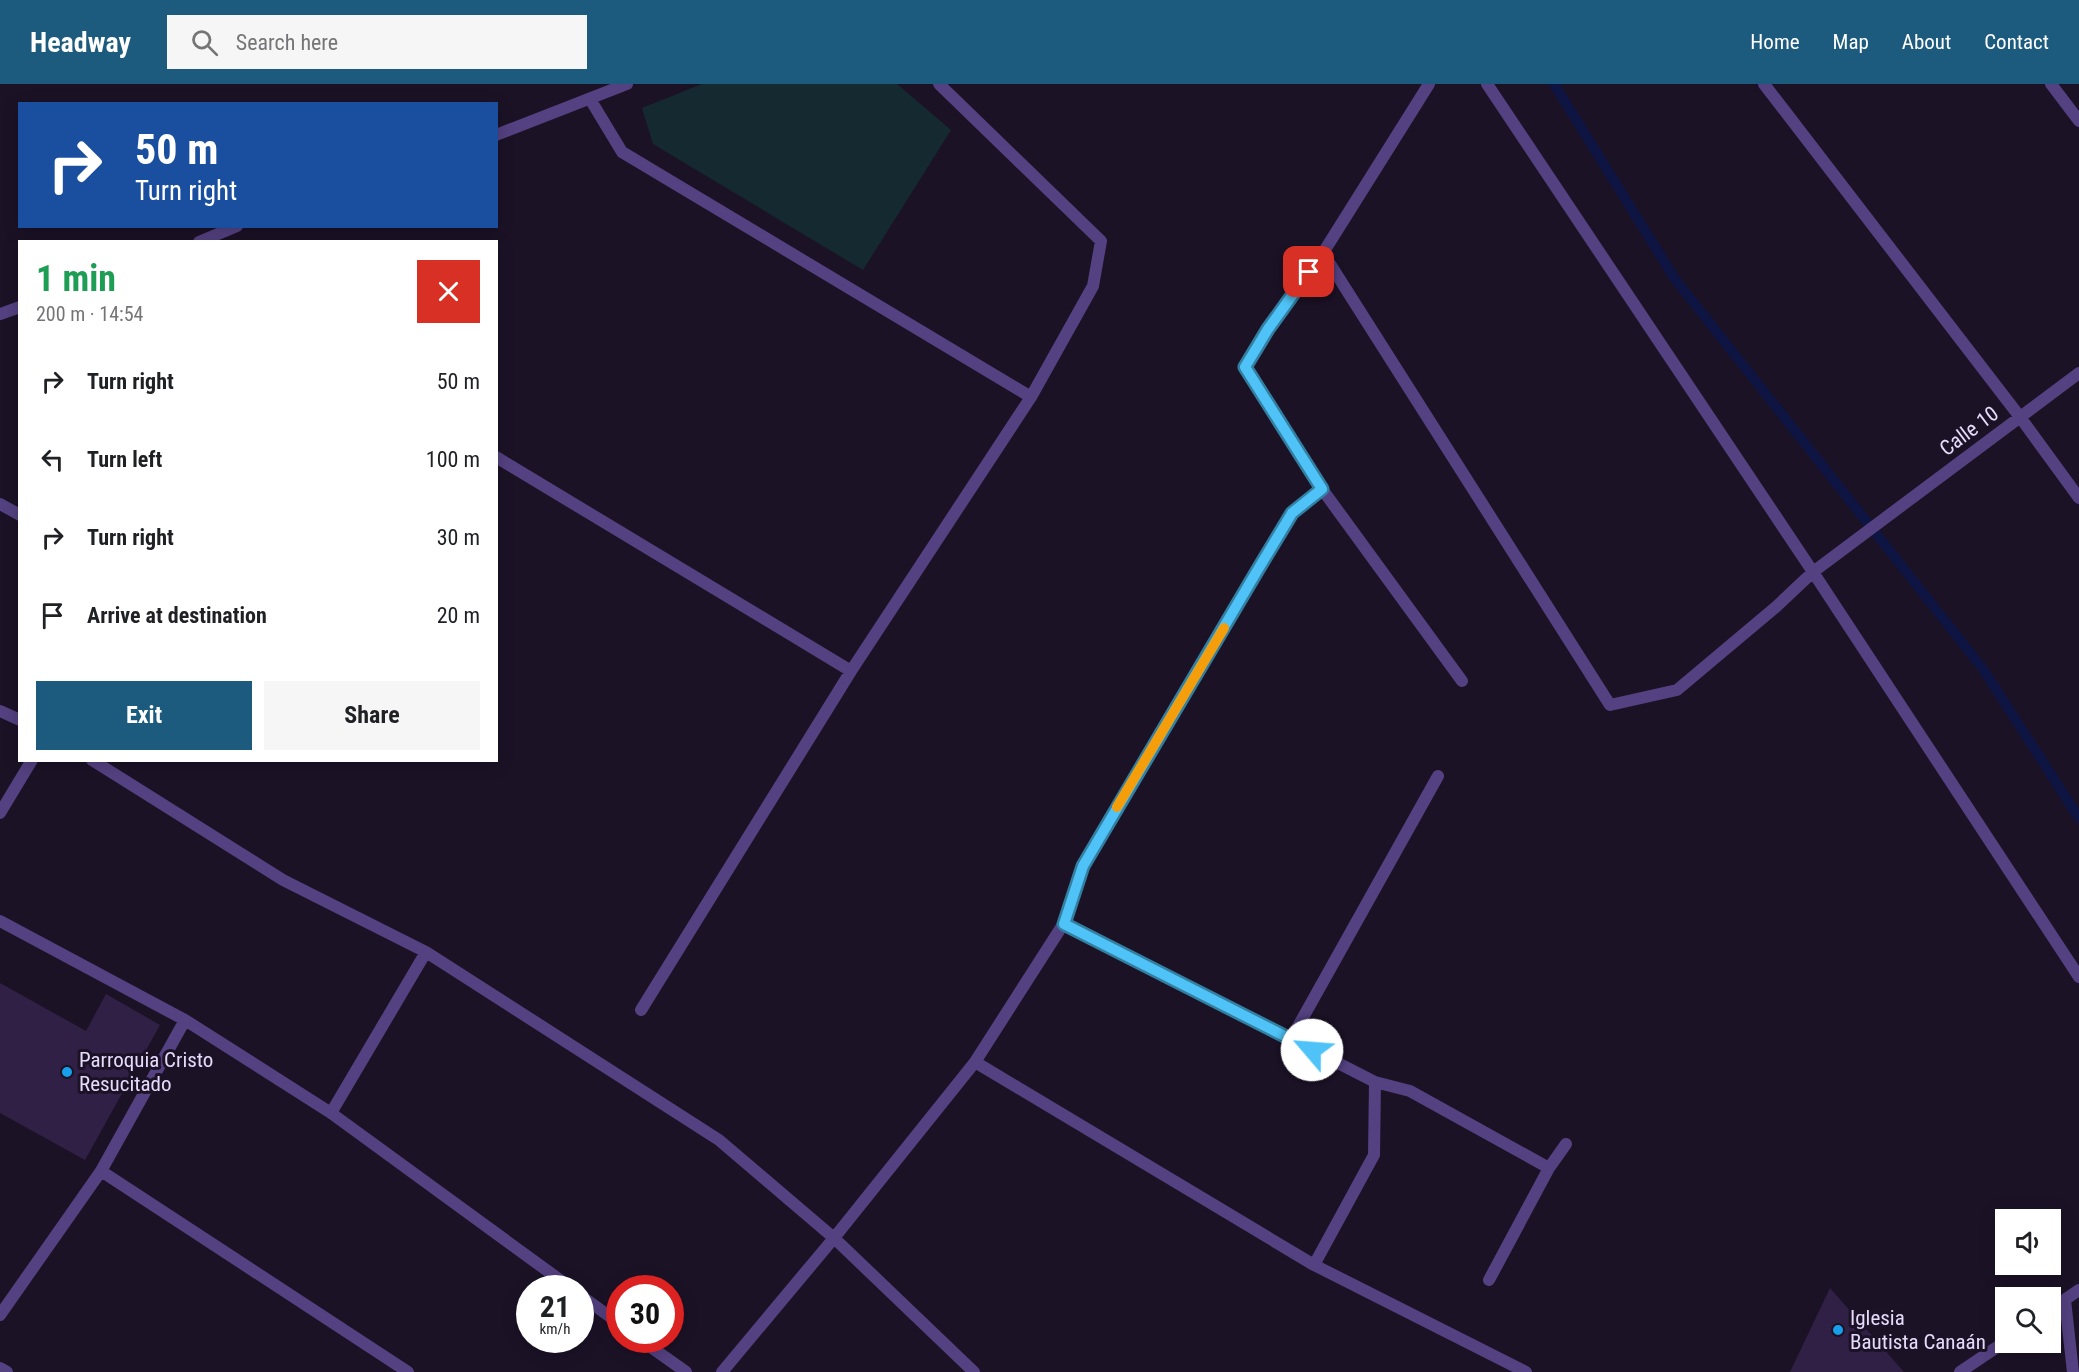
<!DOCTYPE html>
<html lang="en">
<head>
<meta charset="utf-8">
<style>
	:root { --surface:#fff; --page:#f6f6f6; --text:#202124; --muted:#757577; --accent:#1c5a7e }
	body { margin:0; font-family:"Roboto Condensed",sans-serif; background:var(--page); color:var(--text); height:100vh; display:flex; flex-direction:column; font-size:22px; white-space:nowrap }
	* { box-sizing:border-box; margin:0 }
	p { font-size:20px; color:var(--muted) }
	.icon { flex:none; width:33px; height:33px; fill:none; stroke:currentColor; stroke-width:2; stroke-linecap:round; stroke-linejoin:round }
	.map { position:relative; flex:1; overflow:hidden }
	.panel { position:absolute; left:18px; top:156px; width:480px; height:522px; display:flex; flex-direction:column; background:var(--surface); border-radius:0px; box-shadow:0 3px 15px #0003 }
	.panel>* { flex:none }
	.banner { position:absolute; left:18px; top:18px; width:480px; height:126px; border-radius:0px; box-shadow:0 3px 15px #0003; background:#1a4fa0; color:#fff; overflow:hidden }
	.tools { position:absolute; left:1995px; top:1125px; display:grid; gap:12px }
	.tools a { display:grid; place-items:center; width:66px; height:66px; border-radius:0px; background:var(--surface); box-shadow:0 3px 15px #0003; font-size:30px }
	.speed { position:absolute; left:516px; top:1191px; display:flex; gap:12px; font-size:30px; font-weight:700; text-align:center }
	.speed>* { display:grid; place-content:center; width:78px; height:78px; border-radius:50%; background:var(--surface); box-shadow:0 3px 15px #0003; line-height:1 }
	.speed small { font-size:15px; font-weight:400 }
	.speed .limit { border:9px solid #d22; background:#fff; color:#111 }
	.pin { position:absolute; display:grid; place-items:center; width:51px; height:51px; color:#fff; margin:-26px; border-radius:12px; box-shadow:0 3px 9px #0006 }
	.me { position:absolute; width:66px; margin:-33px; rotate:297deg; stroke-linejoin:round; filter:drop-shadow(0 0 4px #0008) }
	.turn { display:flex; align-items:center; gap:21px; height:126px; padding:0 18px; font-size:27px }
	.turn .icon { width:78px; height:78px; stroke-width:2.5 }
	.turn b { display:block; font-size:42px; line-height:51px }
	.round { display:grid; place-items:center; flex:none; width:63px; height:63px; border-radius:0px; background:var(--page) }
	.summary { display:flex; align-items:center; justify-content:space-between; height:102px; padding:0 18px }
	h1 { font-size:36px; font-weight:700; line-height:45px; color:#1e9e55 }
	.button { display:flex; gap:12px; margin-top:auto; padding:12px 18px }
	.button a { flex:1; height:69px; border-radius:0px; background:var(--accent); color:#fff; font-size:24px; font-weight:700; line-height:69px; text-align:center }
	.button a+a { background:var(--page); color:var(--text) }
	ul { padding:0; list-style:none }
	li { display:flex; align-items:center; gap:18px; height:78px; padding:0 18px }
	li div { flex:1 }
	li b { display:block; font-size:22px }
	li em { font-style:normal }
	header { display:flex; align-items:center; gap:36px; box-sizing:border-box; height:84px; padding:0 30px; background:var(--accent); color:#fff }
	header strong { font-size:28px }
	nav { display:flex; gap:33px; margin-inline-start:auto; font-size:21px }
	.search { width:420px; height:54px; background:var(--page); display:flex; align-items:center; gap:15px; box-sizing:border-box; padding:0 21px; border-radius:0px; color:var(--muted); font-size:22px }
	.map>svg:first-child { display:block }
	.green { fill:#152a30 }
	.lines { fill:none; stroke-linecap:round; stroke-linejoin:round }
	.stream { stroke:#0f1542; stroke-width:10 }
	.building { fill:#312046 }
	.street { stroke:#544181; stroke-width:12 }
	.route-casing { stroke:#337fa1; stroke-width:15 }
	.route { stroke:#4fc3f7; stroke-width:10 }
	.slow { stroke:#f59e0b; stroke-width:10 }
	.poi-dot { fill:#189feb; stroke:#1b1226; stroke-width:2 }
	.labels { text-anchor:middle; dominant-baseline:central; stroke-width:6; stroke-linejoin:round; paint-order:stroke }
	.street-label { font-size:21px; fill:#e7dbfc; stroke:#1b1226 }
	.poi-label { font-size:21px; fill:#e7dbfc; stroke:#1b1226; text-anchor:start }
</style>
</head>
<body>
<header>
<strong>Headway</strong>
<div class="search"><svg class="icon" aria-label="search" viewBox="0 0 24 24"><circle cx="10" cy="10" r="6"/><path d="M15 15l6 6"/></svg>Search here</div>
<nav><a>Home</a><a>Map</a><a>About</a><a>Contact</a></nav>
</header>
<div class="map">
<svg width="2079" height="1288" viewBox="0 0 2079 1288">
	<rect width="100%" height="100%" fill="#1b1226"/>
	<path class="green" d="M 702,0 L 897,0 L 951,46 L 863,186 L 653,60 L 642,24 Z"/>
	<g class="lines">
		<path class="stream" d="M 1554,0 L 1675,195 L 1983,585 L 2079,734"/>
	</g>
	<path class="building" d="M 0,899 L 86,947 L 106,910 L 160,941 L 85,1076 L 0,1029 Z
		M 1830,1204 L 1904,1288 L 1790,1288 Z"/>
	<g class="lines">
		<path class="street" d="M 1429,0 L 1323,169 L 1268,245 L 1245,283 L 1322,405 L 1462,597
			M 1487,0 L 1813,488 L 2079,893
			M 1764,0 L 2020,333 L 2079,414
			M 2051,0 L 2079,37
			M 590,15 L 622,68 L 1031,313
			M 496,51 L 627,0
			M 199,158 L 237,142
			M 1323,169 L 1610,621 L 1677,606 L 1777,522 L 1813,488 L 2079,289
			M 0,230 L 20,223
			M 496,373 L 851,587
			M 0,420 L 20,431
			M 0,627 L 20,636
			M 92,676 L 283,796 L 426,868 L 719,1056 L 834,1154 L 974,1288
			M 0,729 L 32,676
			M 0,837 L 185,936 L 331,1029 L 571,1204
			M 1064,839 L 1083,782 L 1292,429 L 1322,405
			M 641,926 L 851,587 L 1031,313 L 1093,202 L 1101,157 L 939,0
			M 1291,955 L 1438,692
			M 975,978 L 1314,1181 L 1526,1288
			M 331,1029 L 426,868
			M 101,1087 L 408,1288
			M 1314,1181 L 1374,1071 L 1375,998
			M 1489,1196 L 1549,1084 L 1566,1060
			M 580,1211 L 620,1240
			M 2065,1216 L 2073,1288
			M 2050,1226 L 2079,1206
			M 0,1231 L 101,1087 L 185,936
			M 641,1256 L 686,1288
			M 0,1284 L 7,1288
			M 722,1288 L 834,1154 L 975,978 L 1064,839 L 1375,998 L 1410,1007 L 1549,1084
			M 1960,1288 L 2006,1257"/>
	</g>
	<g class="lines">
		<defs>
			<path id="route" d="M 1309,188 L 1268,245 L 1245,283 L 1322,405 L 1292,429 L 1257,487 L 1083,782 L 1064,840 L 1312,966"/>
		</defs>
		<use href="#route" class="route-casing"/>
		<use href="#route" class="route"/>
		<path class="slow" d="M 1117,723 L 1224,544"/>
	</g>
	<g class="poi-dot">
		<circle cx="67" cy="988" r="6"/>
		<circle cx="1838" cy="1246" r="6"/>
	</g>
	<g class="labels">
		<g class="street-label">
			<text transform="translate(1969 347) rotate(-37)">Calle 10</text>
		</g>
		<g class="poi-label">
			<text x="79" y="976">Parroquia Cristo<tspan x="79" dy="24">Resucitado</tspan></text>
			<text x="1850" y="1234">Iglesia<tspan x="1850" dy="24">Bautista Canaán</tspan></text>
		</g>
	</g>
</svg>
<div class="tools">
<a><svg class="icon" aria-label="sound" viewBox="0 0 24 24"><path d="M4 9h4l5-4v14l-5-4H4zM17 9q2 3 0 6"/></svg></a>
<a><svg class="icon" aria-label="search" viewBox="0 0 24 24"><circle cx="10" cy="10" r="6"/><path d="M15 15l6 6"/></svg></a>
</div>
<div class="speed"><div>21<small>km/h</small></div><div class="limit">30</div></div>
<div class="pin" style="left:1309px;top:188px;background:#d93025"><svg class="icon" aria-label="arrive" viewBox="0 0 24 24"><path d="M6 21V4h12l-3 4 3 4H6"/></svg></div>
<svg class="me" style="left:1312px;top:966px" viewBox="-20 -20 40 40"><circle r="19" fill="#fff"/><path d="M0-13L10 11 0 6-10 11z" fill="#4fc3f7"/></svg>
<div class="banner">
<div class="turn"><svg class="icon" aria-label="right" viewBox="0 0 24 24"><path d="M7 20v-9h11M14 6l5 5-5 5"/></svg><div><b>50 m</b>Turn right</div></div>
</div>
<section class="panel">
<div class="summary"><div><h1>1 min</h1><p>200 m · 14:54</p></div><a class="round" style="background:#d93025;color:#fff"><svg class="icon" aria-label="close" viewBox="0 0 24 24"><path d="M6 6l12 12M18 6L6 18"/></svg></a></div>
<ul>
<li><svg class="icon" aria-label="right" viewBox="0 0 24 24"><path d="M7 20v-9h11M14 6l5 5-5 5"/></svg><div><b>Turn right</b></div><em>50 m</em></li>
<li><svg class="icon" aria-label="left" viewBox="0 0 24 24"><path d="M17 20v-9H6M10 6l-5 5 5 5"/></svg><div><b>Turn left</b></div><em>100 m</em></li>
<li><svg class="icon" aria-label="right" viewBox="0 0 24 24"><path d="M7 20v-9h11M14 6l5 5-5 5"/></svg><div><b>Turn right</b></div><em>30 m</em></li>
<li><svg class="icon" aria-label="arrive" viewBox="0 0 24 24"><path d="M6 21V4h12l-3 4 3 4H6"/></svg><div><b>Arrive at destination</b></div><em>20 m</em></li>
</ul>
<div class="button"><a>Exit</a><a>Share</a></div>
</section>
</div>
</body>
</html>
